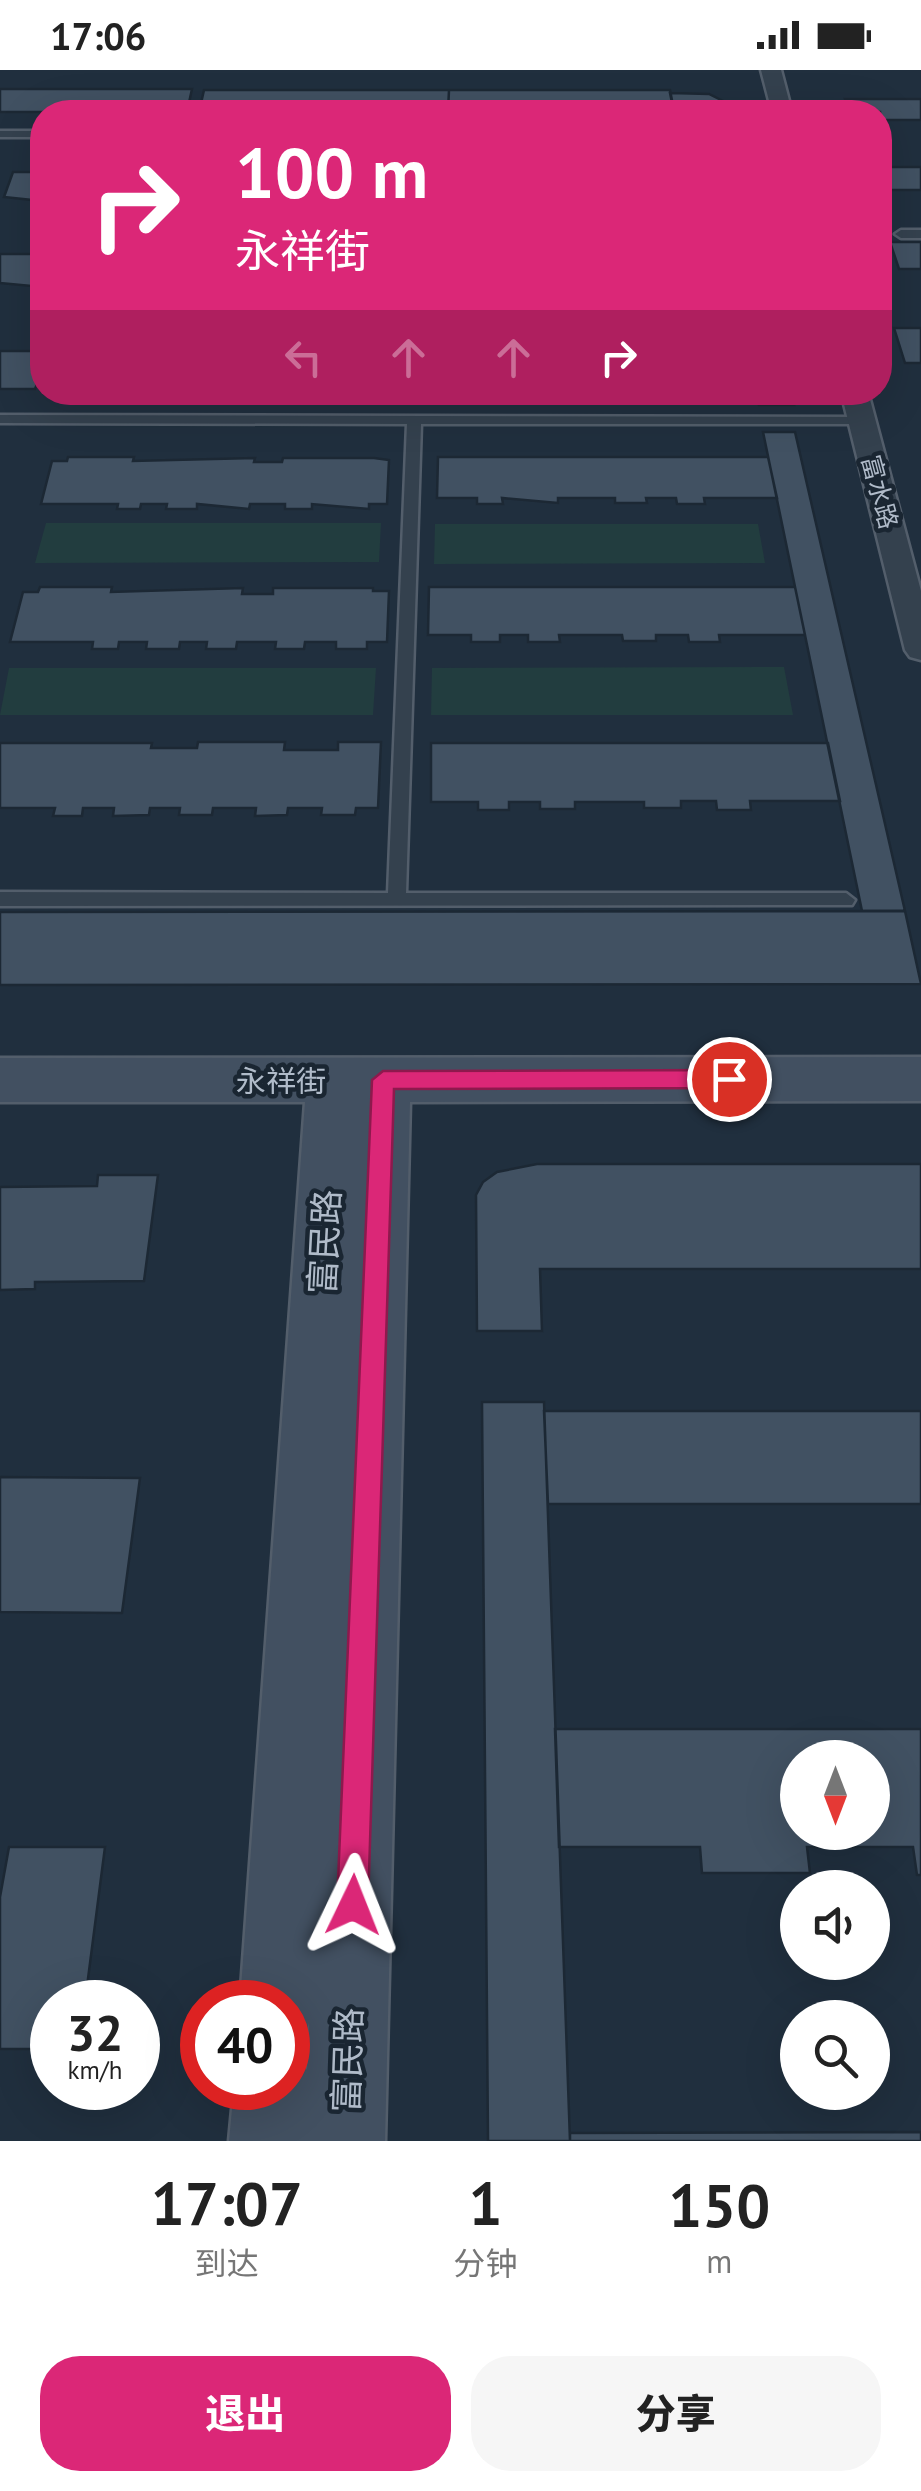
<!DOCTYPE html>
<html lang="zh">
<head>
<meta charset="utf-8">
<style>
	:root { --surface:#fff; --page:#f6f6f6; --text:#222; --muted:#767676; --accent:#db2777 }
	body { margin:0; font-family:"PT Sans","Noto Sans SC",sans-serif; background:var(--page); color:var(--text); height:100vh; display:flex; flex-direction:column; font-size:38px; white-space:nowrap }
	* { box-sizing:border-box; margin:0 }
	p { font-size:32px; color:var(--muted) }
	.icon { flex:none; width:55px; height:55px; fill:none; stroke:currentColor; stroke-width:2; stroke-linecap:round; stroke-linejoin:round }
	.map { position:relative; height:2071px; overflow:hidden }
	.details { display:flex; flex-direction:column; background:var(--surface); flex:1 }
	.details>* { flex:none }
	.banner { position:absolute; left:30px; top:30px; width:862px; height:305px; border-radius:40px; box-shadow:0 10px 40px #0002; background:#db2777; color:#fff; overflow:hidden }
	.needle { width:65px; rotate:180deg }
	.buttons { position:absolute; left:780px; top:1670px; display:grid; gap:20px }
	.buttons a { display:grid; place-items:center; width:110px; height:110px; border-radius:50%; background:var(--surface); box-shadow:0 10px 40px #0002; font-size:50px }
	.speed { position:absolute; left:30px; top:1910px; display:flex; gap:20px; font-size:50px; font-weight:700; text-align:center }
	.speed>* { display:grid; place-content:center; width:130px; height:130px; border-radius:50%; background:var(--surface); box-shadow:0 10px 40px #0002; line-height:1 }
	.speed small { font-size:25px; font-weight:400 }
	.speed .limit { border:15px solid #d22; background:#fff; color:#111 }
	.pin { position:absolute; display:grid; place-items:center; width:85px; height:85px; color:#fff; margin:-42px; border:5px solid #fff; border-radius:50%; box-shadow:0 2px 10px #0007 }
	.me { position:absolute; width:110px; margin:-55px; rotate:2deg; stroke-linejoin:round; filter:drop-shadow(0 0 8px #0008) }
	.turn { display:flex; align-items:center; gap:35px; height:210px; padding:0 40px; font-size:45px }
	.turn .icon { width:130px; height:130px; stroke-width:2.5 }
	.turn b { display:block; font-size:70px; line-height:85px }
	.lanes { display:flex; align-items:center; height:95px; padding:0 40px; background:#0003; justify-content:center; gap:50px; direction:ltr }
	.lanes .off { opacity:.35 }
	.eta { display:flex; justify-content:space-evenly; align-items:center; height:170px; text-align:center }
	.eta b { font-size:60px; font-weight:800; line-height:70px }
	.primary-button { display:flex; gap:20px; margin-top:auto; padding:20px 40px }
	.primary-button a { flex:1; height:115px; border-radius:40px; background:var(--accent); color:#fff; font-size:40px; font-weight:800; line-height:115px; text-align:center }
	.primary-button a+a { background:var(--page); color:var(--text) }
	.status { display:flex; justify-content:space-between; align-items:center; height:70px; padding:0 50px; background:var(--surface); direction:ltr }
	.status svg { height:28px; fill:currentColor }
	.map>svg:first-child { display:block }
	.green { fill:#223d3f }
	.building { fill:#415162; stroke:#1c2834; stroke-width:2.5; fill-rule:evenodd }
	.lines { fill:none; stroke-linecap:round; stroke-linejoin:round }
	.lane-casing { stroke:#535e6b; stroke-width:5 }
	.street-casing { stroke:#535e6b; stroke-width:5 }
	.secondary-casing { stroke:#535e6b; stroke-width:5 }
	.lane { fill:#34414e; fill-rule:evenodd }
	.street { fill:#34414e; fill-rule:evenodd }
	.secondary { fill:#425061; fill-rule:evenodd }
	.route { fill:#db2777; stroke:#8e194d; stroke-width:2.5 }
	.labels { text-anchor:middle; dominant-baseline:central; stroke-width:9; stroke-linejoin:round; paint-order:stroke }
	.far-street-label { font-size:25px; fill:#b0bbc9; stroke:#1a2632 }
	.street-label { font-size:30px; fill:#b0bbc9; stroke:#1a2632 }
	.near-street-label { font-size:35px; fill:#b0bbc9; stroke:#1a2632 }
</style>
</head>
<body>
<div class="status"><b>17:06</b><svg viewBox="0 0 49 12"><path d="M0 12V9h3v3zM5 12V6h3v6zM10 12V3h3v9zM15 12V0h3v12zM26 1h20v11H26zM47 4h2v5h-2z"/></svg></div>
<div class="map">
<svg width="921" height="2071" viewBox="0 0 921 2071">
	<rect width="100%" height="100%" fill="#202f3e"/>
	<path class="green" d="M 46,453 L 381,453 L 379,492 L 35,493 Z
		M 435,454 L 758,454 L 765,493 L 434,494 Z
		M 784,597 L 793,645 L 431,645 L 432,598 Z
		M 9,598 L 376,598 L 373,645 L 0,645 Z"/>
	<path class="building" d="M 0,19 L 192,19 L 187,42 L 0,42 Z
		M 204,20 L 449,20 L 448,42 L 199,42 Z
		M 449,20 L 670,20 L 674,41 L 448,41 Z
		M 670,23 L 709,24 L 723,31 L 725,42 L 674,42 Z
		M 845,29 L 921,29 L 921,50 L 880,50 L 880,42 L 849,42 Z
		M 880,97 L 921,97 L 921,120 L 880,120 Z
		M 13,102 L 42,102 L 42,131 L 4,127 Z
		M 890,172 L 921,172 L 921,199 L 899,199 Z
		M 0,184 L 42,184 L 42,217 L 0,213 Z
		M 894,258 L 921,258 L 921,293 L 905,293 Z
		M 0,281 L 42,281 L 42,314 L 37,314 L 35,319 L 0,319 Z
		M 757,322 L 791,322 L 794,335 L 759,335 Z
		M 763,362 L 795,362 L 905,841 L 862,841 Z
		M 68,387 L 134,387 L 133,391 L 255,388 L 254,392 L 282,392 L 283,388 L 374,388 L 389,390 L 387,434 L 369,434 L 369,439 L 312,434 L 312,439 L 285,439 L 285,434 L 250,434 L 249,439 L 197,434 L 197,439 L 166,439 L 167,434 L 141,434 L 140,439 L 117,439 L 118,434 L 41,434 L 52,391 L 67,391 Z
		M 438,387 L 768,387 L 777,428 L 704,428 L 705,434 L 677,434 L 676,428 L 646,428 L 647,433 L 615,433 L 615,428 L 558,428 L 558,433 L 502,428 L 503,434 L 477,434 L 477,428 L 437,428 Z
		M 40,517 L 112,517 L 111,522 L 243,518 L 242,524 L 273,524 L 273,518 L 373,518 L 373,521 L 389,521 L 387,572 L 367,572 L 367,579 L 336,579 L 336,572 L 305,572 L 304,579 L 275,579 L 276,572 L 237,572 L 236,579 L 206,579 L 207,572 L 180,572 L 179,579 L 146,579 L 147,572 L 119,572 L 118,579 L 92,579 L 93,572 L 10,572 L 23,522 L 38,522 Z
		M 429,517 L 795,517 L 805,565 L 719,565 L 720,572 L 689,572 L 688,565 L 656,565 L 656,571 L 623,571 L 622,565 L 559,565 L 560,572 L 528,572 L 528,565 L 500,565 L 500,572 L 471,572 L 471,565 L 428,565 Z
		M 198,672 L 285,672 L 284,680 L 338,680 L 338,672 L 381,672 L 378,738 L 356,738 L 355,745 L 321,745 L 322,738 L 288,738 L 287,745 L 255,746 L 256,738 L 213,738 L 212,745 L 179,745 L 180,738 L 150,738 L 149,745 L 113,746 L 114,738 L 83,738 L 82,746 L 53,746 L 55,738 L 0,738 L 0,673 L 152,673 L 151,678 L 197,678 Z
		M 431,673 L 828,673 L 840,731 L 750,731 L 751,740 L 717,740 L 716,731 L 681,731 L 681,738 L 644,738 L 644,732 L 575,732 L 575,739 L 540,739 L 540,732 L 509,732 L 509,740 L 478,740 L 478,732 L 431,732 Z
		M 905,841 L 921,914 L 0,915 L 0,842 Z
		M 537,1094 L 921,1094 L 921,1199 L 540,1199 L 542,1261 L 477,1261 L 476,1125 L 483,1112 L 497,1102 Z
		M 98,1105 L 158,1105 L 144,1211 L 35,1212 L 35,1219 L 0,1220 L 0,1117 L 97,1116 Z
		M 482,1332 L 544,1332 L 570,2071 L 488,2071 Z
		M 544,1341 L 921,1341 L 921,1434 L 548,1434 Z
		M 0,1407 L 140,1408 L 122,1543 L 0,1542 Z
		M 555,1659 L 921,1659 L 921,1805 L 917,1805 L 913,1777 L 807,1777 L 810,1803 L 702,1803 L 700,1777 L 559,1777 ZM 798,1688 L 872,1688 L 872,1762 L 798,1762 Z
		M 9,1777 L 105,1777 L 85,1932 L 52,1932 L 52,1979 L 0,1979 L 0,1827 Z
		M 921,2062 L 921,2071 L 570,2071 L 570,2063 Z"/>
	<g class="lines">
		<defs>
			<path id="lane" d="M 0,61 L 42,61 L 42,67 L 0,67 Z
				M 921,160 L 921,168 L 901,168 L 895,164 L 901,160 Z
				M 0,345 L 866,347 L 866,353 L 861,354 L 421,354 L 406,823 L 846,823 L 855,830 L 852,835 L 0,836 L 0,822 L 388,823 L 407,354 L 0,353 Z"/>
			<path id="street" d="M 761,0 L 781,0 L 792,42 L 772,42 Z
				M 841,322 L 868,322 L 921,521 L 921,590 L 910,587 L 905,580 Z"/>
			<path id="secondary" d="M 921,987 L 921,1031 L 410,1032 L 385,2071 L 229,2071 L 234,2018 L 288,2018 L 288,1984 L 302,1990 L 307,2000 L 309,1953 L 307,1960 L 288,1967 L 288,1932 L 240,1932 L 305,1032 L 0,1032 L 0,988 Z"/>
		</defs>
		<use href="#lane" class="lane-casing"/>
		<use href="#street" class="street-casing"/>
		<use href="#secondary" class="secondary-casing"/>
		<use href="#lane" class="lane"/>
		<use href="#street" class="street"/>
		<use href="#secondary" class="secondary"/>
	</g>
	<path class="route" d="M 729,1000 L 740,1009 L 729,1018 L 394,1019 L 368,1835 L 364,1846 L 353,1850 L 342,1846 L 337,1835 L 372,1010 L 383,1001 Z"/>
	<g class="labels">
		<g class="far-street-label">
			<text transform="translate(880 422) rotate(75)">富水路</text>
		</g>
		<g class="street-label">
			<text x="281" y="1010">永祥街</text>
		</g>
		<g class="near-street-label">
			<text transform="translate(324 1172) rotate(-87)">富民路</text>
			<text transform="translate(347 1990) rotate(-88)">富民路</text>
		</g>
	</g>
</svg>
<div class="buttons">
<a><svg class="needle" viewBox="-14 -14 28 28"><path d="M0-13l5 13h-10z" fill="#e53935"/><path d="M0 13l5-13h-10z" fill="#767676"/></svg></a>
<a><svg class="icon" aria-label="sound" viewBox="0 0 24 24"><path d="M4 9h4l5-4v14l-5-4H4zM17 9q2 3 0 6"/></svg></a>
<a><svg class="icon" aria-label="search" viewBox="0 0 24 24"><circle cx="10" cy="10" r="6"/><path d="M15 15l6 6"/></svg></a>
</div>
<div class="speed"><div>32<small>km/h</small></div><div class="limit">40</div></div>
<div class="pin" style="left:729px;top:1009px;background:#d93025"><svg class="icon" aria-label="arrive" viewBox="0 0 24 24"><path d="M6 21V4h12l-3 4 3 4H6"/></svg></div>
<svg class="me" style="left:353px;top:1835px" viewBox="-20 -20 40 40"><path d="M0-17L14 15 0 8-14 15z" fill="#db2777" stroke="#fff" stroke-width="4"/></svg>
<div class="banner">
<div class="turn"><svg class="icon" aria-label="right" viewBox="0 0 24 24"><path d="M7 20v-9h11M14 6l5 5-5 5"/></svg><div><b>100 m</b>永祥街</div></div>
<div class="lanes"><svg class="icon off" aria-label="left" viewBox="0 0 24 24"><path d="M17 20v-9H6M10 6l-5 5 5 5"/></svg><svg class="icon off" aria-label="ahead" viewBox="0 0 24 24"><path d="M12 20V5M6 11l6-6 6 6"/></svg><svg class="icon off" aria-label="ahead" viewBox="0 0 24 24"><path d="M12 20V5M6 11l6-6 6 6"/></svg><svg class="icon" aria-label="right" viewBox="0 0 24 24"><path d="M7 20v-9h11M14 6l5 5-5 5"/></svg></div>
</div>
</div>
<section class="details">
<div class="eta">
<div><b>17:07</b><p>到达</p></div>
<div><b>1</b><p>分钟</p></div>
<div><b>150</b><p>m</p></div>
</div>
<div class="primary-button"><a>退出</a><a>分享</a></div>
</section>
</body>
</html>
